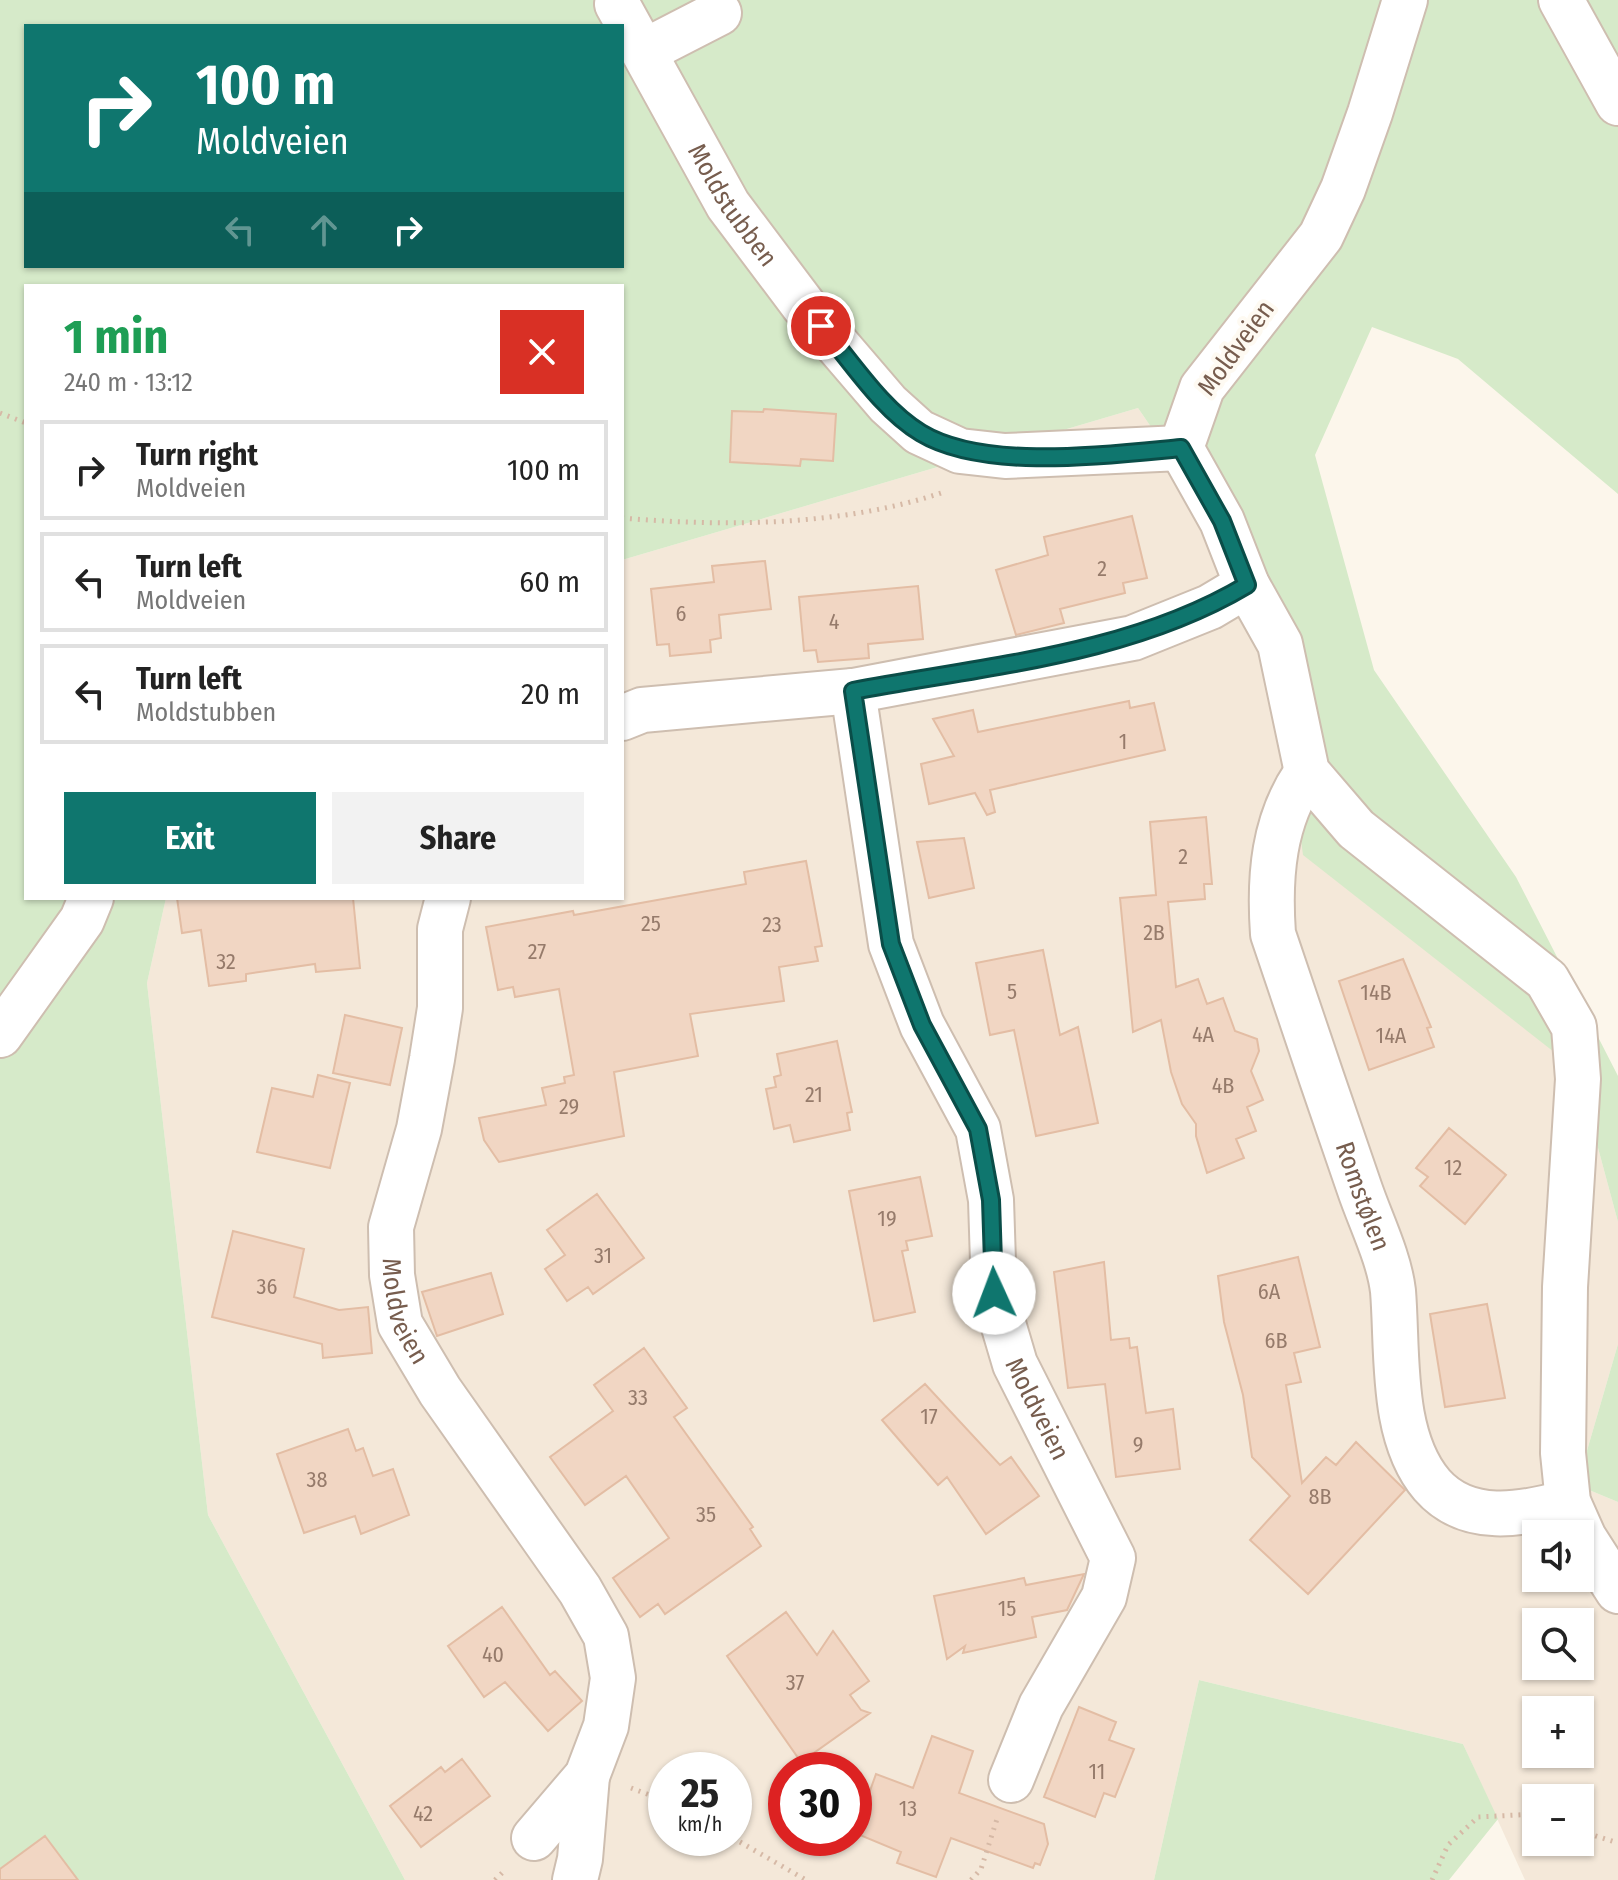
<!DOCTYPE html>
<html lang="en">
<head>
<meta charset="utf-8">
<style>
	:root { --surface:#fff; --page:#f2f2f2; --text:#222; --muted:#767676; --line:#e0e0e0; --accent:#0f766e }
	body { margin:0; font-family:"Fira Sans Condensed",sans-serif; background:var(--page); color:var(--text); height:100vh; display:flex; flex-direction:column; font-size:30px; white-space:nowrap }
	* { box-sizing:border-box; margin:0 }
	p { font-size:26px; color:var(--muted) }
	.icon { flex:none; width:44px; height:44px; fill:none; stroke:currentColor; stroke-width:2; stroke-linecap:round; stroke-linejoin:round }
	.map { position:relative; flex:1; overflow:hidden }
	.panel { position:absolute; left:24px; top:284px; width:600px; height:616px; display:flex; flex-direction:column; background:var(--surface); border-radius:0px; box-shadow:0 2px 6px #0004 }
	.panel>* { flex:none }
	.guide { position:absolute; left:24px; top:24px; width:600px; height:244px; border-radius:0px; box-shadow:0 2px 6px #0004; background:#0f766e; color:#fff; overflow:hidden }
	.fabs { position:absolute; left:1522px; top:1520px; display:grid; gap:16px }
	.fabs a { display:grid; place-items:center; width:72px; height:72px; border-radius:0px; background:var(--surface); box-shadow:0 2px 6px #0004; font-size:40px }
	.speed { position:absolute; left:648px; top:1752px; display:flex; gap:16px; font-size:40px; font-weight:700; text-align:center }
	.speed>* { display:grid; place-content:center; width:104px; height:104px; border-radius:50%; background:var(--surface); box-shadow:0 2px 6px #0004; line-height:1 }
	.speed small { font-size:20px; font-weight:400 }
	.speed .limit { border:12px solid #d22; background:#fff; color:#111 }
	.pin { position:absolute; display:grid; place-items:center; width:68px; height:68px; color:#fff; margin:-34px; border:4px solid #fff; border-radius:50%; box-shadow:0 2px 8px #0007 }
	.me { position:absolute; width:88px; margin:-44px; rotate:358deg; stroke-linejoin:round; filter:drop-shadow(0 0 6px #0008) }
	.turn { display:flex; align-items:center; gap:28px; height:168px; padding:0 40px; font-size:36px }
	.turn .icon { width:104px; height:104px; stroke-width:2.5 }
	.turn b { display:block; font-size:56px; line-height:68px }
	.lanes { display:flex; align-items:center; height:76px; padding:0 40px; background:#0003; justify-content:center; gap:40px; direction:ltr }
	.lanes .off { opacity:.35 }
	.round { display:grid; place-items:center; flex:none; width:84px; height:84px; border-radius:0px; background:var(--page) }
	.overview { display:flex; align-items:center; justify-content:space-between; height:136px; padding:0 40px }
	h1 { font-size:48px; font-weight:700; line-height:60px; color:#1e9e55 }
	.primary-button { display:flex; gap:16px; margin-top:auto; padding:16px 40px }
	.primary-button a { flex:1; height:92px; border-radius:0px; background:var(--accent); color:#fff; font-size:32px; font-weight:700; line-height:92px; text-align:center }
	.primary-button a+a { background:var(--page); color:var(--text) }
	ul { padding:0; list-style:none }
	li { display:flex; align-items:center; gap:24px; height:100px; margin:0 16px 12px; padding:0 24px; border:4px solid var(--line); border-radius:0px }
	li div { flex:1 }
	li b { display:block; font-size:30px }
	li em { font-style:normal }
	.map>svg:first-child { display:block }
	.residential { fill:#f4e8d9; fill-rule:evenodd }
	.green { fill:#d6eac9; fill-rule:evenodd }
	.building { fill:#f1d6c3; stroke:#e3bda4; stroke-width:2 }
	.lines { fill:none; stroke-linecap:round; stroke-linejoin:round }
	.minor-casing { stroke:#cebeb0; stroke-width:48 }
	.path { stroke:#d6b9a6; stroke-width:5; stroke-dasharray:2 6; stroke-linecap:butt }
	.minor { stroke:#fff; stroke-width:44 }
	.route-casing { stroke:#0a4d48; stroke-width:20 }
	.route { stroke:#0f766e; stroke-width:14 }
	.labels { text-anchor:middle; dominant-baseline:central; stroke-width:8; stroke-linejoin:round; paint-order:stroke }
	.number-label { font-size:22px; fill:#967b6b }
	.street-label { font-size:26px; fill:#775d4e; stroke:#fefaf2 }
</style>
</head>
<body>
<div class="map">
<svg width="1618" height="1880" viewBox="0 0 1618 1880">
	<rect width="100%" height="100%" fill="#fcf6eb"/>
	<path class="residential" d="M 1138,408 L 1269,599 L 1577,1070 L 1618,1222 L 1618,1344 L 1577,1485 L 1618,1502 L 1618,1880 L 1525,1880 L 1463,1744 L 1199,1680 L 1154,1880 L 405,1880 L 208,1515 L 147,983 L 166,898 L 622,898 L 622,560 ZM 1536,1534 L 1580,1534 L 1580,1578 L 1536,1578 ZM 1536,1622 L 1580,1622 L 1580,1666 L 1536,1666 ZM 1536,1710 L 1580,1710 L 1580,1754 L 1536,1754 ZM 666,1770 L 734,1770 L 734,1838 L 666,1838 ZM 786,1770 L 854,1770 L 854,1838 L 786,1838 ZM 1536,1798 L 1580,1798 L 1580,1842 L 1536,1842 Z"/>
	<path class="green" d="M 0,0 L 1618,0 L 1618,494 L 1458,359 L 1372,327 L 1315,455 L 1374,670 L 1516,877 L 1618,1076 L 1618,1222 L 1577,1070 L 1303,855 L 1269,599 L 1138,408 L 622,560 L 622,286 L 26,286 L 26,898 L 166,898 L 147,983 L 208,1515 L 405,1880 L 0,1880 ZM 26,26 L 622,26 L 622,266 L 26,266 Z
		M 1618,1344 L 1618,1502 L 1577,1485 Z
		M 1199,1680 L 1463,1744 L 1498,1819 L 1449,1880 L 1154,1880 Z"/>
	<path class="building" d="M 764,409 L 836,414 L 833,461 L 801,459 L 800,466 L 730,462 L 732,411 L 763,412 Z
		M 1132,516 L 1147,578 L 1123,583 L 1125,593 L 1060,609 L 1064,623 L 1016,635 L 996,570 L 1048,555 L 1044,537 Z
		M 765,561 L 771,609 L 719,615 L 721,638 L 710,640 L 711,652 L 670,656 L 669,644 L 657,645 L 651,589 L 714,582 L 712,566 Z
		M 918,586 L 923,639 L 868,644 L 869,658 L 818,662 L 816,650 L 804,651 L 799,597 Z
		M 1129,701 L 1130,708 L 1154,703 L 1165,750 L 990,790 L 995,812 L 987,815 L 975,793 L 929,804 L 921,764 L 954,756 L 933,719 L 973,710 L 978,732 Z
		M 1206,817 L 1212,884 L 1204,884 L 1205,899 L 1168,902 L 1176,987 L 1198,979 L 1207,1004 L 1223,998 L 1235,1031 L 1257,1039 L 1259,1051 L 1251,1071 L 1263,1100 L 1247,1107 L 1256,1131 L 1236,1139 L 1244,1158 L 1207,1173 L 1196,1136 L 1196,1124 L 1182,1104 L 1171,1072 L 1161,1020 L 1133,1032 L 1120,898 L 1156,895 L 1150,822 Z
		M 964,838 L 974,888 L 929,898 L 917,842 Z
		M 806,861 L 822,946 L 815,947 L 818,961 L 779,967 L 784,1001 L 690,1014 L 698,1056 L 614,1072 L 624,1136 L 499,1162 L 484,1140 L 479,1118 L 546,1105 L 542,1088 L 565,1083 L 564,1077 L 574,1075 L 559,989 L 515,997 L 513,987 L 498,990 L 486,927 L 573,911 L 574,915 L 746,884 L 744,872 Z
		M 177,898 L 353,898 L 360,968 L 316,972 L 315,964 L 246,974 L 246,981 L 209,986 L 201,930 L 182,933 Z
		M 1043,950 L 1060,1035 L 1078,1027 L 1098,1123 L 1036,1136 L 1014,1030 L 990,1035 L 976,963 Z
		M 1403,959 L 1431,1027 L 1427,1028 L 1434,1047 L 1369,1070 L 1339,981 Z
		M 345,1015 L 402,1028 L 390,1085 L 333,1073 Z
		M 837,1041 L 852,1112 L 847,1113 L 850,1130 L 794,1142 L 790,1125 L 774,1129 L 766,1089 L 776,1087 L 774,1077 L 781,1075 L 777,1054 Z
		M 318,1075 L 350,1083 L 330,1168 L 257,1152 L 272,1088 L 313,1097 Z
		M 1449,1128 L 1506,1175 L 1465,1224 L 1420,1186 L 1428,1177 L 1416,1168 Z
		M 920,1177 L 932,1236 L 906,1241 L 908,1250 L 902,1251 L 915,1312 L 874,1321 L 849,1191 Z
		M 597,1194 L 644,1258 L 593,1294 L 588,1287 L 567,1301 L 545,1269 L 565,1255 L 547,1230 Z
		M 233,1231 L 304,1249 L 294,1297 L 339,1310 L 368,1307 L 372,1353 L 323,1358 L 322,1344 L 212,1317 Z
		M 1298,1257 L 1320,1347 L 1294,1353 L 1301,1382 L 1286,1385 L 1302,1483 L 1326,1457 L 1336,1465 L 1356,1442 L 1405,1490 L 1308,1594 L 1250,1540 L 1290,1496 L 1252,1457 L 1243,1395 L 1224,1322 L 1218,1276 Z
		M 1104,1262 L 1111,1340 L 1129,1338 L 1130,1348 L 1137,1347 L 1146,1413 L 1173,1409 L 1180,1469 L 1116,1477 L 1105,1384 L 1068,1388 L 1054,1272 Z
		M 491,1273 L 503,1314 L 437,1336 L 422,1292 Z
		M 1487,1304 L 1505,1398 L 1445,1407 L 1430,1314 Z
		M 644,1348 L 687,1408 L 674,1417 L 753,1527 L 750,1529 L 761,1546 L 665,1614 L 658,1604 L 640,1617 L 613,1578 L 669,1538 L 626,1476 L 585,1505 L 550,1457 L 613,1411 L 594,1385 Z
		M 925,1384 L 1000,1465 L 1011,1457 L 1039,1496 L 986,1534 L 947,1477 L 938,1485 L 882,1420 Z
		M 348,1429 L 356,1451 L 363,1448 L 373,1476 L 393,1469 L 409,1515 L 361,1534 L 355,1516 L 304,1533 L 277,1454 Z
		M 1084,1574 L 1067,1610 L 1032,1617 L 1036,1637 L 963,1653 L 965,1646 L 947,1659 L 934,1596 L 1024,1578 L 1026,1585 Z
		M 502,1607 L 550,1675 L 555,1671 L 582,1701 L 548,1731 L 505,1682 L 484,1697 L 448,1646 Z
		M 786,1612 L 817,1655 L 833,1631 L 869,1681 L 850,1695 L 861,1710 L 870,1713 L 801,1762 L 727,1656 Z
		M 1079,1707 L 1116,1722 L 1109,1740 L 1134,1749 L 1115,1797 L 1104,1793 L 1095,1817 L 1044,1797 Z
		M 932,1736 L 973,1751 L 959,1793 L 1044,1824 L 1048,1844 L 1040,1865 L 1035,1863 L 1033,1868 L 951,1838 L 936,1877 L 897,1863 L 901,1852 L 855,1833 L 876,1774 L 913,1788 Z
		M 462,1759 L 490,1796 L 421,1847 L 390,1806 L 441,1767 L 445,1772 Z
		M 45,1836 L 78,1880 L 0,1880 L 0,1869 Z"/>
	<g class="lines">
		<defs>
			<g id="minor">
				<path d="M 1405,0 L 1370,113 L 1343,189 L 1321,236 L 1202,388 L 1181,448 L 1222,521 L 1247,585 L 1280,644 L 1307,772 L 1356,829 L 1547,980 L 1574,1027 L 1578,1079 L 1565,1287 L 1563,1453 L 1568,1502 L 1584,1538 L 1618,1591"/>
				<path d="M 1561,0 L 1618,103"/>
				<path id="s1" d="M 617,4 L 728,205 L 804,306 L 888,404 L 919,432 L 960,451 L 1005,456 L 1181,448"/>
				<path d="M 645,51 L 719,13"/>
				<path id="s2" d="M 853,691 L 891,944 L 922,1025 L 978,1129 L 991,1200 L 994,1293 L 1015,1364 L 1113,1558 L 1104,1597 L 1041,1706 L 1011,1780"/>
				<path d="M 622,718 L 642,710 L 853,691 L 1133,638 L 1210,607 L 1247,585"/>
				<path id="s3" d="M 1307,772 C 1273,820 1269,877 1273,934 C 1301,1018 1330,1103 1359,1187 C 1370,1220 1389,1257 1393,1291 C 1398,1352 1390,1436 1432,1485 C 1467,1525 1522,1515 1568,1502"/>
				<path id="s4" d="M 448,898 L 440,929 L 440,1008 L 432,1059 L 419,1129 L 391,1227 L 392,1275 L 400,1324 L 440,1391 L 580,1590 L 606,1636 L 613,1678 L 606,1726 L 587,1776 L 534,1838"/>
				<path d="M 0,1035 L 82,920 L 91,898"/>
				<path d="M 575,1880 L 580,1859 L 587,1776"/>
			</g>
		</defs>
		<use href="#minor" class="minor-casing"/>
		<path class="path" d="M 0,413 L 26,423
			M 622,518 C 728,527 843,526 944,492
			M 631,1788 L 666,1801
			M 1580,1831 L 1618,1843
			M 733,1838 L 806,1880
			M 495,1880 L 506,1869
			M 971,1880 L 981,1869 L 997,1819
			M 1432,1880 L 1448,1845 L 1478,1817 L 1536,1814"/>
		<use href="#minor" class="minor"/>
	</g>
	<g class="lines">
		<defs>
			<path id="route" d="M 821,326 C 851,361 882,410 921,433 C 984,471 1108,455 1181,448 L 1222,521 L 1247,585 C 1130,655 985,666 853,691 L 891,944 L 922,1025 L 978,1129 L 991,1200 L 994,1293"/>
		</defs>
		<use href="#route" class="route-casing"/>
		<use href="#route" class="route"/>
	</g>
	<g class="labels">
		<g class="number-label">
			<text x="1102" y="568">2</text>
			<text x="681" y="613">6</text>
			<text x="834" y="621">4</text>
			<text x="1123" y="741">1</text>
			<text x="1183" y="856">2</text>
			<text x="651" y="923">25</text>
			<text x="772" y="924">23</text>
			<text x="1154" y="932">2B</text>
			<text x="537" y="951">27</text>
			<text x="226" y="961">32</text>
			<text x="1012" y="991">5</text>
			<text x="1376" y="992">14B</text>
			<text x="1203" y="1034">4A</text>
			<text x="1391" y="1035">14A</text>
			<text x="1223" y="1085">4B</text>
			<text x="814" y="1094">21</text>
			<text x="569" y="1106">29</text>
			<text x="1453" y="1167">12</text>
			<text x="887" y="1218">19</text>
			<text x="603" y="1255">31</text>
			<text x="267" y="1286">36</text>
			<text x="1269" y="1291">6A</text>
			<text x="1276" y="1340">6B</text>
			<text x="638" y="1397">33</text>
			<text x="929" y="1416">17</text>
			<text x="1138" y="1444">9</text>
			<text x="317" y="1479">38</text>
			<text x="1320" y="1496">8B</text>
			<text x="706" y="1514">35</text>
			<text x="1007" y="1608">15</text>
			<text x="493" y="1654">40</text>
			<text x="795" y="1682">37</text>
			<text x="1097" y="1771">11</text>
			<text x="908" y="1808">13</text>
			<text x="423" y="1813">42</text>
		</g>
		<g class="street-label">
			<text stroke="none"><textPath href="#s1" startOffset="232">Moldstubben</textPath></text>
			<text transform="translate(1236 348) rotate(-54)">Moldveien</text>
			<text stroke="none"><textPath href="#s3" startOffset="446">Romstølen</textPath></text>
			<text stroke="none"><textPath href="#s4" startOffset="422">Moldveien</textPath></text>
			<text stroke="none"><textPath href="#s2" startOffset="750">Moldveien</textPath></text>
		</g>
	</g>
</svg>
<div class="fabs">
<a><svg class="icon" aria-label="sound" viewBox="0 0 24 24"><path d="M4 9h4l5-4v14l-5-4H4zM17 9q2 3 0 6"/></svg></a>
<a><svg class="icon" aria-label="search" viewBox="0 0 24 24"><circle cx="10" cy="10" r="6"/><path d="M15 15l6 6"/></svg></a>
<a>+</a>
<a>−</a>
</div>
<div class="speed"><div>25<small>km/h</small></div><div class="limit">30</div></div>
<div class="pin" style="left:821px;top:326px;background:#d93025"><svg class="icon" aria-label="arrive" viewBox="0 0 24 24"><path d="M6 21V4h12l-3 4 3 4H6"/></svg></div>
<svg class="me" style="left:994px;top:1293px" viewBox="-20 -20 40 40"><circle r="19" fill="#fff"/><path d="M0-13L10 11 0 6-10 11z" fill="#0f766e"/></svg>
<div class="guide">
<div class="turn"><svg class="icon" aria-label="right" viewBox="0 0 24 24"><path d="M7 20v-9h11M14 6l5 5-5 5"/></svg><div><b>100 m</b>Moldveien</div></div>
<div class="lanes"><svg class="icon off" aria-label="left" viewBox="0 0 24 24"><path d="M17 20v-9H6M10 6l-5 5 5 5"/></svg><svg class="icon off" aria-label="ahead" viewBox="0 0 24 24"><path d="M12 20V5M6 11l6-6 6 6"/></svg><svg class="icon" aria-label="right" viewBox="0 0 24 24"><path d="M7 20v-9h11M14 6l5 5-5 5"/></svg></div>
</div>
<section class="panel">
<div class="overview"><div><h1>1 min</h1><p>240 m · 13:12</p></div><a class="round" style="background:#d93025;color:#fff"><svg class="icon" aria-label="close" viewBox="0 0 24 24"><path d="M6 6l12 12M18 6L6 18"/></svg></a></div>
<ul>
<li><svg class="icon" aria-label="right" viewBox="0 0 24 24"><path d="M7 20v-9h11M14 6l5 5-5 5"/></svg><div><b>Turn right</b><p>Moldveien</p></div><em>100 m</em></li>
<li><svg class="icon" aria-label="left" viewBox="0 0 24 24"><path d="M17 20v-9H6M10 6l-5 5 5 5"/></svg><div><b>Turn left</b><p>Moldveien</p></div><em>60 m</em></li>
<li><svg class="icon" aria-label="left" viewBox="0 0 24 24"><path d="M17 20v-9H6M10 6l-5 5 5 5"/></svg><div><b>Turn left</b><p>Moldstubben</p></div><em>20 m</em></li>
</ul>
<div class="primary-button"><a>Exit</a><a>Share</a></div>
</section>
</div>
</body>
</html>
